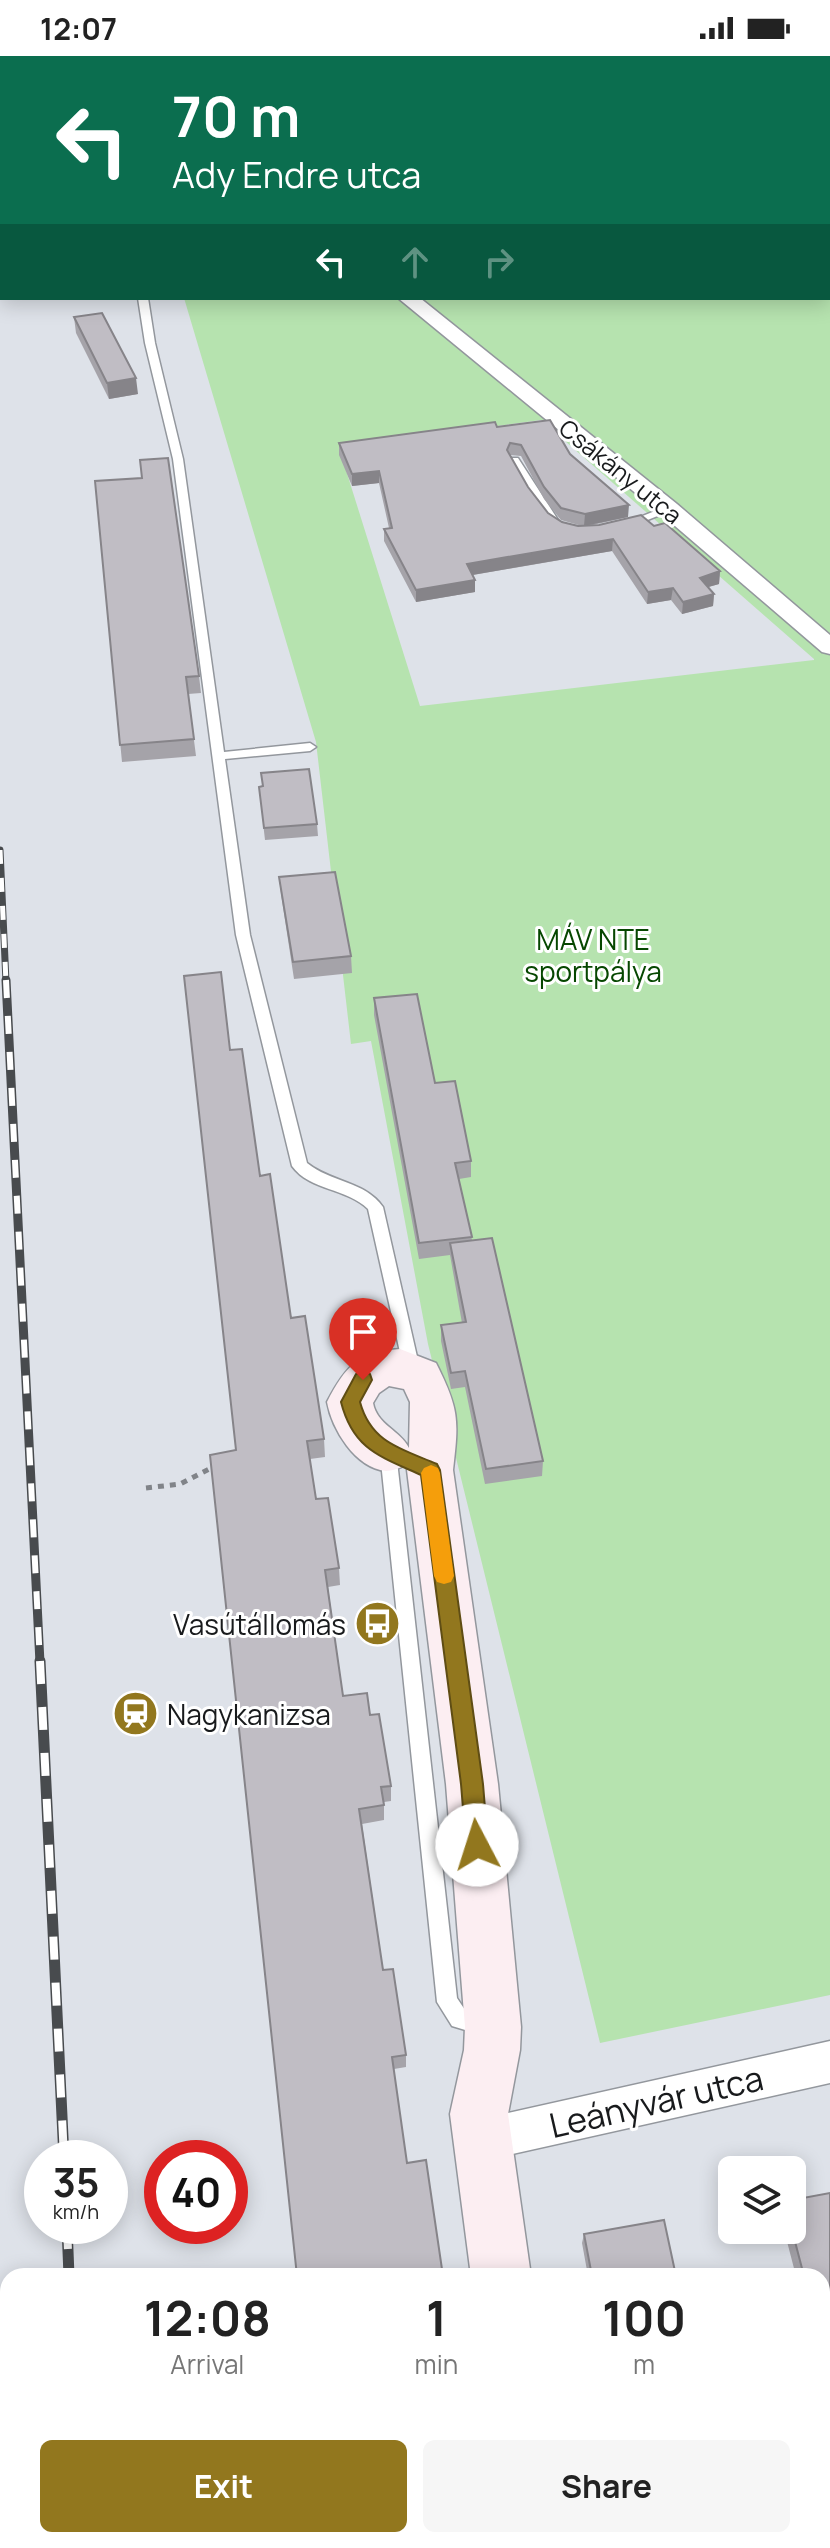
<!DOCTYPE html>
<html lang="en">
<head>
<meta charset="utf-8">
<style>
	:root { --surface:#fff; --page:#f6f6f6; --text:#222; --muted:#767676; --accent:#92771e }
	body { margin:0; font-family:Manrope,sans-serif; background:var(--page); color:var(--text); height:100vh; display:flex; flex-direction:column; font-size:30px; white-space:nowrap }
	* { box-sizing:border-box; margin:0 }
	p { font-size:26px; color:var(--muted) }
	.icon { flex:none; width:44px; height:44px; fill:none; stroke:currentColor; stroke-width:2; stroke-linecap:round; stroke-linejoin:round }
	.map { position:relative; flex:1; overflow:hidden }
	.side { position:absolute; left:0px; top:2212px; width:830px; height:280px; display:flex; flex-direction:column; background:var(--surface); border-radius:24px 24px 0 0; box-shadow:0 4px 20px #0003 }
	.side>* { flex:none }
	.guide { position:absolute; left:0px; top:0px; width:830px; height:244px; box-shadow:0 4px 20px #0003; background:#0b6e4f; color:#fff; overflow:hidden }
	.fabs { position:absolute; left:718px; top:2100px; display:grid; gap:16px }
	.fabs a { display:grid; place-items:center; width:88px; height:88px; border-radius:12px; background:var(--surface); box-shadow:0 4px 20px #0003; font-size:40px }
	.speed { position:absolute; left:24px; top:2084px; display:flex; gap:16px; font-size:40px; font-weight:700; text-align:center }
	.speed>* { display:grid; place-content:center; width:104px; height:104px; border-radius:50%; background:var(--surface); box-shadow:0 4px 20px #0003; line-height:1 }
	.speed small { font-size:20px; font-weight:400 }
	.speed .limit { border:12px solid #d22; background:#fff; color:#111 }
	.pin { position:absolute; display:grid; place-items:center; width:68px; height:68px; color:#fff; margin:-82px -34px; border-radius:50% 50% 50% 0; rotate:-45deg; box-shadow:0 0 8px #0007 }
	.pin .icon { rotate:45deg }
	.me { position:absolute; width:88px; margin:-44px; rotate:355deg; stroke-linejoin:round; filter:drop-shadow(0 0 6px #0008) }
	.turn { display:flex; align-items:center; gap:28px; height:168px; padding:0 40px; font-size:36px }
	.turn .icon { width:104px; height:104px; stroke-width:2.5 }
	.turn b { display:block; font-size:56px; line-height:68px }
	.lanes { display:flex; align-items:center; height:76px; padding:0 40px; background:#0003; justify-content:center; gap:40px; direction:ltr }
	.lanes .off { opacity:.35 }
	.eta { display:flex; justify-content:space-evenly; align-items:center; height:136px; text-align:center }
	.eta b { font-size:48px; font-weight:700; line-height:56px }
	.cta { display:flex; gap:16px; margin-top:auto; padding:16px 40px }
	.cta a { flex:1; height:92px; border-radius:12px; background:var(--accent); color:#fff; font-size:32px; font-weight:700; line-height:92px; text-align:center }
	.cta a+a { background:var(--page); color:var(--text) }
	.status { display:flex; justify-content:space-between; align-items:center; height:56px; padding:0 40px; background:var(--surface); direction:ltr }
	.status svg { height:22px; fill:currentColor }
	.map>svg:first-child { display:block }
	.green { fill:#b6e3af; fill-rule:evenodd }
	.lines { fill:none; stroke-linecap:round; stroke-linejoin:round }
	.lane-casing { stroke:#93979d; stroke-width:3 }
	.street-casing { stroke:#93979d; stroke-width:3 }
	.secondary-casing { stroke:#93979d; stroke-width:3 }
	.path { stroke:#818489; stroke-width:5; stroke-dasharray:6 6; stroke-linecap:butt }
	.lane { fill:#fff; fill-rule:evenodd }
	.street { fill:#fff; fill-rule:evenodd }
	.secondary { fill:#fceef2; fill-rule:evenodd }
	.rail-far2-casing { stroke:#484b4e; stroke-width:7 }
	.rail-far1-casing { stroke:#484b4e; stroke-width:9 }
	.rail-casing { stroke:#484b4e; stroke-width:11 }
	.rail-far2 { stroke:#fff; stroke-width:5; stroke-dasharray:14; stroke-linecap:butt }
	.rail-far1 { stroke:#fff; stroke-width:6; stroke-dasharray:18; stroke-linecap:butt }
	.rail { stroke:#fff; stroke-width:8; stroke-dasharray:23; stroke-linecap:butt }
	.wall { fill:#a5a3a9; fill-rule:evenodd }
	.shaded-wall { fill:#868489 }
	.building { fill:#c0bdc4; stroke:#868489; stroke-width:2 }
	.route { fill:#92771e; stroke:#5f4d14; stroke-width:2 }
	.slow { fill:#f59e0b }
	.labels { text-anchor:middle; dominant-baseline:central; stroke-width:6; stroke-linejoin:round; paint-order:stroke }
	.far-street-label { font-size:24px; fill:#181a1c; stroke:#fff }
	.park-label { font-size:28px; fill:#064700; stroke:#fff }
	.poi-label { font-size:28px; fill:#181a1c; stroke:#fff; text-anchor:end }
	.near-street-label { font-size:34px; fill:#181a1c; stroke:#fff }
</style>
</head>
<body>
<div class="status"><b>12:07</b><svg viewBox="0 0 49 12"><path d="M0 12V9h3v3zM5 12V6h3v6zM10 12V3h3v9zM15 12V0h3v12zM26 1h20v11H26zM47 4h2v5h-2z"/></svg></div>
<div class="map">
<svg width="830" height="2492" viewBox="0 0 830 2492">
	<rect width="100%" height="100%" fill="#dee2e9"/>
	<path class="green" d="M 770,0 L 830,0 L 830,1939 L 600,1987 L 428,1288 L 371,985 L 351,988 L 316,686 L 184,242 L 828,242 L 828,2 ZM 541,364 L 814,603 L 814,604 L 420,650 L 339,392 Z"/>
	<g class="lines">
		<defs>
			<path id="lane" d="M 46,0 L 54,0 L 54,2 L 46,2 Z
				M 120,0 L 128,0 L 128,2 L 120,2 Z
				M 185,0 L 193,0 L 193,2 L 185,2 Z
				M 521,0 L 529,0 L 529,2 L 521,2 Z
				M 743,0 L 751,0 L 752,2 L 744,2 Z
				M 138,242 L 148,242 L 155,287 L 183,403 L 224,696 L 310,687 L 316,691 L 310,695 L 225,703 L 250,879 L 307,1107 C 330,1126 365,1125 383,1151 L 420,1314 L 418,1319 L 406,1319 L 404,1314 L 368,1153 C 347,1132 310,1135 292,1110 L 236,879 L 173,403 L 145,287 Z
				M 510,402 L 518,402 L 562,470 L 560,472 L 552,472 L 509,404 Z
				M 665,451 L 675,453 L 630,471 L 620,469 Z
				M 388,1389 L 394,1391 L 396,1396 L 457,1942 L 465,1954 L 492,1963 L 495,1970 L 492,1977 L 485,1980 L 452,1970 L 437,1946 L 380,1396 L 382,1391 Z"/>
			<path id="street" d="M 398,242 L 420,242 L 677,448 L 830,579 L 830,598 L 822,596 L 661,458 Z
				M 830,1985 L 830,2027 L 481,2105 L 466,2099 L 460,2084 L 466,2069 L 481,2063 Z"/>
			<path id="secondary" d="M 400,1293 L 436,1307 C 459,1353 459,1363 453,1414 L 498,1728 L 521,1971 L 520,1994 L 508,2058 L 531,2220 L 471,2220 L 450,2058 L 464,1994 L 465,1971 L 446,1728 L 407,1414 L 408,1403 L 404,1410 C 399,1412 392,1415 386,1415 C 355,1412 332,1373 327,1346 C 346,1309 358,1297 400,1293 ZM 389,1330 L 404,1333 L 410,1346 L 409,1392 C 400,1374 377,1369 373,1347 L 379,1337 Z
				M 506,2484 L 572,2484 L 573,2492 L 507,2492 Z"/>
		</defs>
		<use href="#lane" class="lane-casing"/>
		<use href="#street" class="street-casing"/>
		<use href="#secondary" class="secondary-casing"/>
		<path class="path" d="M 146,1432 L 180,1428 L 215,1410"/>
		<use href="#lane" class="lane"/>
		<use href="#street" class="street"/>
		<use href="#secondary" class="secondary"/>
		<defs>
			<path id="rail-far2" d="M 0,794 L 6,926"/>
			<path id="rail-far1" d="M 6,924 L 40,1607"/>
			<path id="rail" d="M 40,1605 L 64,2102
				M 67,2170 L 69,2220
				M 82,2484 L 83,2492"/>
		</defs>
		<use href="#rail-far2" class="rail-far2-casing"/>
		<use href="#rail-far1" class="rail-far1-casing"/>
		<use href="#rail" class="rail-casing"/>
		<use href="#rail-far2" class="rail-far2"/>
		<use href="#rail-far1" class="rail-far1"/>
		<use href="#rail" class="rail"/>
	</g>
	<path class="wall" d="M 74,261 L 138,338 L 109,343 L 76,277 Z
		M 497,371 L 570,398 L 628,461 L 588,470 L 654,470 L 720,515 L 719,528 L 708,531 L 714,538 L 713,550 L 682,558 L 671,544 L 647,548 L 612,495 L 473,519 L 475,536 L 416,546 L 384,485 L 384,473 L 389,472 L 379,427 L 352,430 L 339,399 L 339,387 ZM 510,399 L 521,400 L 544,443 L 561,464 L 582,470 L 562,466 L 548,457 L 528,431 Z
		M 95,425 L 199,620 L 201,637 L 188,638 L 196,700 L 122,706 Z
		M 259,731 L 317,768 L 318,780 L 265,784 Z
		M 279,821 L 351,900 L 352,917 L 294,923 L 281,838 Z
		M 374,942 L 435,1027 L 471,1105 L 471,1121 L 459,1123 L 472,1184 L 543,1405 L 542,1420 L 485,1428 L 465,1331 L 451,1333 L 441,1285 L 441,1269 L 462,1267 L 450,1199 L 419,1203 L 374,959 Z
		M 230,994 L 291,1262 L 324,1383 L 325,1401 L 310,1403 L 316,1443 L 339,1512 L 340,1529 L 328,1531 L 343,1640 L 370,1659 L 391,1730 L 391,1745 L 384,1746 L 384,1764 L 362,1768 L 383,1914 L 406,1999 L 406,2011 L 394,2013 L 297,2220 L 236,1394 Z
		M 830,2137 L 830,2351 L 822,2320 L 822,2220 L 796,2220 L 784,2174 L 792,2174 Z
		M 584,2178 L 676,2220 L 588,2220 L 582,2187 Z
		M 672,2484 L 822,2484 L 830,2492 L 674,2492 Z"/>
	<path class="shaded-wall" d="M 136,322 L 138,338 L 109,343 L 107,327 Z
		M 379,415 L 379,427 L 352,430 L 352,418 Z
		M 629,449 L 628,461 L 584,470 L 585,458 Z
		M 613,483 L 612,495 L 466,520 L 467,508 Z
		M 720,515 L 719,528 L 698,534 L 700,522 Z
		M 475,524 L 475,536 L 416,546 L 416,534 Z
		M 673,532 L 671,544 L 647,548 L 648,536 Z
		M 714,538 L 713,550 L 682,558 L 683,546 Z"/>
	<path class="building" d="M 75,0 L 121,0 L 122,2 L 75,2 Z
		M 102,257 L 136,322 L 107,327 L 74,261 Z
		M 550,364 L 570,398 L 629,449 L 585,458 L 561,452 L 544,431 L 521,389 L 510,387 L 507,394 L 528,431 L 548,457 L 562,466 L 578,470 L 599,469 L 641,459 L 654,470 L 665,467 L 720,515 L 700,522 L 714,538 L 683,546 L 673,532 L 648,536 L 613,483 L 467,508 L 475,524 L 416,534 L 384,473 L 392,472 L 379,415 L 352,418 L 339,387 L 495,366 L 497,371 Z
		M 168,402 L 199,620 L 186,621 L 194,683 L 120,689 L 95,425 L 142,422 L 140,404 Z
		M 309,713 L 317,768 L 264,772 L 259,731 L 263,730 L 261,717 Z
		M 335,816 L 351,900 L 293,906 L 279,821 Z
		M 221,916 L 230,994 L 242,993 L 260,1120 L 270,1118 L 291,1262 L 305,1260 L 324,1383 L 307,1385 L 316,1443 L 328,1442 L 339,1512 L 325,1514 L 343,1640 L 367,1637 L 370,1659 L 379,1658 L 391,1730 L 381,1731 L 384,1749 L 359,1753 L 383,1914 L 393,1913 L 406,1999 L 392,2001 L 407,2107 L 426,2104 L 443,2220 L 297,2220 L 210,1399 L 236,1394 L 184,920 Z
		M 417,938 L 435,1027 L 455,1025 L 471,1105 L 455,1107 L 472,1181 L 419,1187 L 374,942 Z
		M 492,1182 L 543,1405 L 486,1413 L 465,1315 L 451,1317 L 441,1269 L 466,1266 L 450,1187 Z
		M 830,2137 L 830,2321 L 822,2290 L 822,2220 L 804,2220 L 792,2174 L 792,2144 Z
		M 664,2164 L 676,2220 L 592,2220 L 584,2178 Z
		M 822,2423 L 830,2451 L 830,2492 L 679,2492 L 677,2484 L 822,2484 Z"/>
	<path class="route" d="M 363,1316 L 370,1318 L 372,1324 L 360,1346 C 371,1387 402,1393 437,1408 L 440,1414 L 483,1728 L 488,1789 L 485,1796 L 477,1799 L 469,1796 L 466,1789 L 461,1728 L 421,1419 C 379,1400 353,1393 341,1346 L 356,1318 Z"/>
	<path class="slow" d="M 431,1409 L 438,1412 L 440,1417 L 454,1520 L 451,1526 L 444,1528 L 437,1526 L 434,1520 L 421,1417 L 424,1412 Z"/>
	<defs>
		<symbol id="bus-disc" viewBox="-11 -11 22 22"><circle r="9.5" fill="#92771e" stroke="#fff"/><path d="M-5-6H5V4H4V6H2V4H-2V6H-4V4H-5ZM-3.5-4V0h7V-4ZM-3.5 1.2v1.5H-2V1.2ZM2 1.2v1.5H3.5V1.2Z" fill="#fff"/></symbol>
		<symbol id="station-disc" viewBox="-11 -11 22 22"><circle r="9.5" fill="#92771e" stroke="#fff"/><path d="M-3-6H3Q5-6 5-4V2Q5 4 3 4L4.5 6H3L1.5 4h-3L-3 6H-4.5L-3 4Q-5 4-5 2V-4Q-5-6-3-6ZM-3.5-4v3h7v-3ZM-3.5 1v1.5H-2V1ZM2 1v1.5H3.5V1Z" fill="#fff"/></symbol>
	</defs>
	<g fill-rule="evenodd">
		<use href="#bus-disc" x="352" y="1542" width="51" height="51"/>
		<use href="#station-disc" x="110" y="1632" width="51" height="51"/>
	</g>
	<g class="labels">
		<g class="far-street-label">
			<text transform="translate(621 415) rotate(39)">Csákány utca</text>
		</g>
		<g class="park-label">
			<text x="593" y="883">MÁV NTE<tspan x="593" dy="32">sportpálya</tspan></text>
		</g>
		<g class="poi-label">
			<text x="346" y="1568">Vasútállomás</text>
			<text x="167" y="1658" text-anchor="start">Nagykanizsa</text>
		</g>
		<g class="near-street-label">
			<text transform="translate(656 2045) rotate(-13)">Leányvár utca</text>
		</g>
	</g>
</svg>
<div class="fabs">
<a><svg class="icon" aria-label="layers" viewBox="0 0 24 24"><path d="M12 4l9 5-9 5-9-5zM3 14l9 5 9-5"/></svg></a>
</div>
<div class="speed"><div>35<small>km/h</small></div><div class="limit">40</div></div>
<div class="pin" style="left:363px;top:1324px;background:#d93025"><svg class="icon" aria-label="arrive" viewBox="0 0 24 24"><path d="M6 21V4h12l-3 4 3 4H6"/></svg></div>
<svg class="me" style="left:477px;top:1789px" viewBox="-20 -20 40 40"><circle r="19" fill="#fff"/><path d="M0-13L10 11 0 6-10 11z" fill="#92771e"/></svg>
<div class="guide">
<div class="turn"><svg class="icon" aria-label="left" viewBox="0 0 24 24"><path d="M17 20v-9H6M10 6l-5 5 5 5"/></svg><div><b>70 m</b>Ady Endre utca</div></div>
<div class="lanes"><svg class="icon" aria-label="left" viewBox="0 0 24 24"><path d="M17 20v-9H6M10 6l-5 5 5 5"/></svg><svg class="icon off" aria-label="ahead" viewBox="0 0 24 24"><path d="M12 20V5M6 11l6-6 6 6"/></svg><svg class="icon off" aria-label="right" viewBox="0 0 24 24"><path d="M7 20v-9h11M14 6l5 5-5 5"/></svg></div>
</div>
<section class="side">
<div class="eta">
<div><b>12:08</b><p>Arrival</p></div>
<div><b>1</b><p>min</p></div>
<div><b>100</b><p>m</p></div>
</div>
<div class="cta"><a>Exit</a><a>Share</a></div>
</section>
</div>
</body>
</html>
